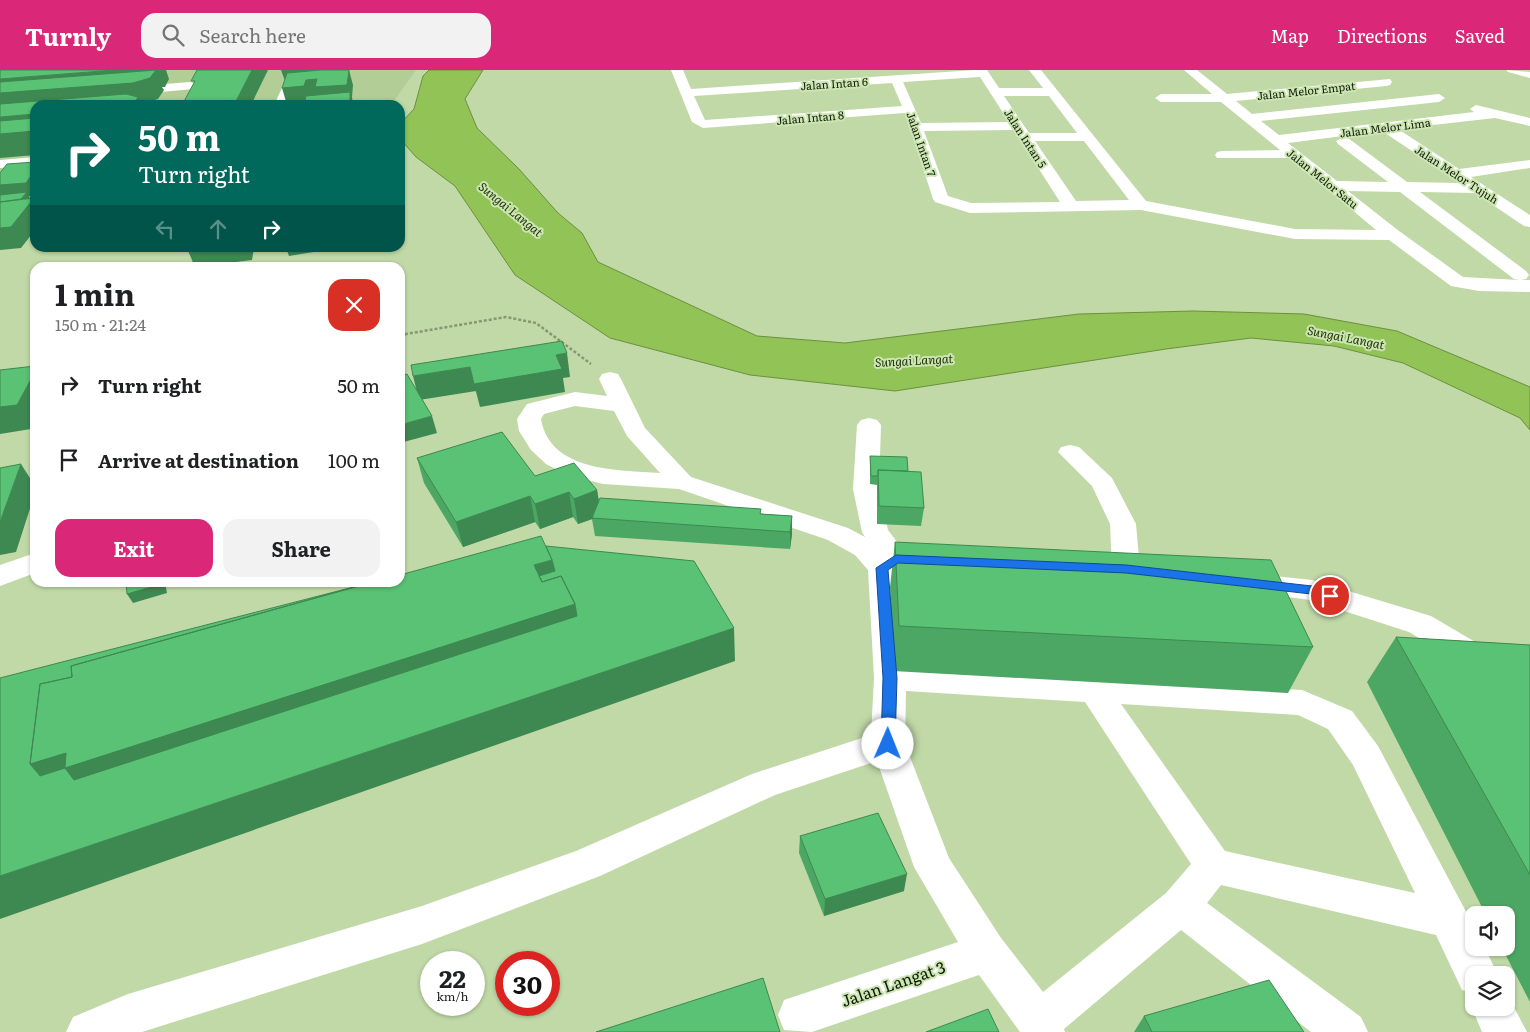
<!DOCTYPE html>
<html lang="en">
<head>
<meta charset="utf-8">
<style>
	:root { --surface:#fff; --page:#f2f2f2; --text:#202124; --muted:#757577; --accent:#db2777 }
	body { margin:0; font-family:Literata,serif; background:var(--page); color:var(--text); height:100vh; display:flex; flex-direction:column; font-size:19px; white-space:nowrap }
	* { box-sizing:border-box; margin:0 }
	p { font-size:16px; color:var(--muted) }
	.icon { flex:none; width:28px; height:28px; fill:none; stroke:currentColor; stroke-width:2; stroke-linecap:round; stroke-linejoin:round }
	.map { position:relative; flex:1; overflow:hidden }
	.sheet { position:absolute; left:30px; top:192px; width:375px; height:325px; display:flex; flex-direction:column; background:var(--surface); border-radius:15px; box-shadow:0 1px 4px #0004 }
	.sheet>* { flex:none }
	.guide { position:absolute; left:30px; top:30px; width:375px; height:152px; border-radius:15px; box-shadow:0 1px 4px #0004; background:#00695c; color:#fff; overflow:hidden }
	.controls { position:absolute; left:1465px; top:836px; display:grid; gap:10px }
	.controls a { display:grid; place-items:center; width:50px; height:50px; border-radius:10px; background:var(--surface); box-shadow:0 1px 4px #0004; font-size:25px }
	.speed { position:absolute; left:420px; top:881px; display:flex; gap:10px; font-size:25px; font-weight:700; text-align:center }
	.speed>* { display:grid; place-content:center; width:65px; height:65px; border-radius:50%; background:var(--surface); box-shadow:0 1px 4px #0004; line-height:1 }
	.speed small { font-size:12px; font-weight:400 }
	.speed .limit { border:8px solid #d22; background:#fff; color:#111 }
	.pin { position:absolute; display:grid; place-items:center; width:42px; height:42px; color:#fff; margin:-21px; border:2px solid #fff; border-radius:50%; box-shadow:0 1px 5px #0007 }
	.me { position:absolute; width:55px; margin:-28px; rotate:1deg; stroke-linejoin:round; filter:drop-shadow(0 0 4px #0008) }
	.turn { display:flex; align-items:center; gap:18px; height:105px; padding:0 25px; font-size:22px }
	.turn .icon { width:65px; height:65px; stroke-width:2.5 }
	.turn b { display:block; font-size:35px; line-height:42px }
	.lanes { display:flex; align-items:center; height:48px; padding:0 25px; background:#0003; justify-content:center; gap:25px; direction:ltr }
	.lanes .off { opacity:.35 }
	.round { display:grid; place-items:center; flex:none; width:52px; height:52px; border-radius:15px; background:var(--page) }
	.summary { display:flex; align-items:center; justify-content:space-between; height:85px; padding:0 25px }
	h1 { font-size:30px; font-weight:700; line-height:38px }
	.action { display:flex; gap:10px; margin-top:auto; padding:10px 25px }
	.action a { flex:1; height:58px; border-radius:15px; background:var(--accent); color:#fff; font-size:20px; font-weight:700; line-height:58px; text-align:center }
	.action a+a { background:var(--page); color:var(--text) }
	ul { padding:0; list-style:none }
	li { display:flex; align-items:center; gap:15px; height:75px; padding:0 25px }
	li div { flex:1 }
	li b { display:block; font-size:19px }
	li em { font-style:normal }
	header { display:flex; align-items:center; gap:30px; box-sizing:border-box; height:70px; padding:0 25px; background:var(--accent); color:#fff }
	header strong { font-size:24px }
	nav { display:flex; gap:28px; margin-inline-start:auto; font-size:18px }
	.search { width:350px; height:45px; background:var(--page); display:flex; align-items:center; gap:12px; box-sizing:border-box; padding:0 18px; border-radius:15px; color:var(--muted); font-size:19px }
	.map>svg:first-child { display:block }
	.built { fill:#b2ce96 }
	.water { fill:#92c356; stroke:#6b903e }
	.lines { fill:none; stroke-linecap:round; stroke-linejoin:round }
	.path { stroke:#859971; stroke-width:2.5; stroke-dasharray:3 2; stroke-linecap:butt }
	.minor { fill:#fff; fill-rule:evenodd }
	.wall { fill:#4da764 }
	.shaded-wall { fill:#3e8851 }
	.building { fill:#59c274; stroke:#3e8851 }
	.route { fill:#1a73e8; stroke:#114b97 }
	.labels { text-anchor:middle; dominant-baseline:central; stroke-width:4; stroke-linejoin:round; paint-order:stroke }
	.far-street-label { font-size:11px; fill:#111a07; stroke:#cce6b3 }
	.far-water-label { font-size:12px; font-style:italic; fill:#223407; stroke:#cce6b3 }
	.near-street-label { font-size:16px; fill:#111a07; stroke:#cce6b3 }
</style>
</head>
<body>
<header>
<strong>Turnly</strong>
<div class="search"><svg class="icon" aria-label="search" viewBox="0 0 24 24"><circle cx="10" cy="10" r="6"/><path d="M15 15l6 6"/></svg>Search here</div>
<nav><a>Map</a><a>Directions</a><a>Saved</a></nav>
</header>
<div class="map">
<svg width="1530" height="962" viewBox="0 0 1530 962">
	<rect width="100%" height="100%" fill="#c0d9a7"/>
	<path class="built" d="M 0,0 L 416,0 L 391,35 L 35,35 L 35,147 L 0,150 Z"/>
	<path class="water" d="M 429,0 L 483,0 L 465,29 L 477,58 L 519,99 L 558,143 L 582,163 L 598,192 L 757,266 L 845,273 L 1079,244 L 1193,241 L 1304,244 L 1397,261 L 1530,317 L 1530,360 L 1520,348 L 1403,293 L 1334,276 L 1251,268 L 1166,279 L 895,321 L 750,305 L 610,268 L 515,205 L 455,116 L 416,87 L 402,71 L 401,53 L 414,39 L 423,6 Z"/>
	<g class="lines">
		<path class="path" d="M 400,265 L 506,247 L 536,253 L 591,294"/>
		<path class="minor" d="M 337,0 L 349,0 L 344,13 L 291,24 L 286,35 L 274,35 L 282,18 L 335,7 Z
			M 671,0 L 683,0 L 691,19 L 975,0 L 987,0 L 999,18 L 1043,18 L 1029,0 L 1041,0 L 1146,131 L 1295,159 L 1376,160 L 1290,88 L 1217,88 L 1215,85 L 1217,82 L 1222,81 L 1280,80 L 1221,32 L 1161,32 L 1155,28 L 1161,24 L 1212,24 L 1184,0 L 1197,0 L 1227,24 L 1390,9 L 1392,12 L 1390,15 L 1386,16 L 1236,31 L 1252,44 L 1439,24 L 1445,28 L 1439,32 L 1261,51 L 1279,65 L 1474,42 L 1470,39 L 1476,35 L 1530,48 L 1530,56 L 1495,48 L 1398,59 L 1459,99 L 1530,90 L 1530,98 L 1471,107 L 1530,145 L 1530,157 L 1524,156 L 1475,123 L 1420,122 L 1526,201 L 1529,205 L 1526,209 L 1521,210 L 1530,210 L 1530,222 L 1479,221 L 1451,216 L 1389,170 L 1295,169 L 1141,140 L 970,143 L 935,132 L 933,129 L 905,43 L 703,58 L 692,52 ZM 980,7 L 1009,52 L 921,53 L 903,12 ZM 892,13 L 902,36 L 705,50 L 694,26 ZM 1004,26 L 1049,26 L 1077,63 L 1029,63 ZM 1014,60 L 1060,132 L 971,133 L 948,126 L 924,61 ZM 1382,61 L 1460,113 L 1407,112 L 1348,68 L 1343,67 L 1336,71 L 1338,74 L 1388,112 L 1337,111 L 1288,73 ZM 1035,71 L 1084,71 L 1129,130 L 1076,131 ZM 1348,121 L 1400,122 L 1514,209 L 1519,210 L 1463,207 L 1399,161 Z
			M 1506,0 L 1530,2 L 1530,8 L 1508,2 Z
			M 190,12 L 194,13 L 196,16 L 194,19 L 127,25 L 121,21 L 127,17 Z
			M 35,87 L 35,95 L 0,98 L 0,90 Z
			M 610,302 L 618,304 L 621,309 L 645,358 L 691,407 L 848,458 L 865,467 L 862,462 L 853,419 L 857,355 L 861,350 L 869,348 L 877,350 L 881,355 L 879,419 L 888,460 L 910,489 L 906,496 L 896,498 L 905,597 L 1302,620 L 1352,641 L 1378,676 L 1463,836 L 1474,857 L 1474,878 L 1485,878 L 1498,905 L 1474,905 L 1474,924 L 1462,920 L 1436,865 L 1221,815 L 1207,833 L 1361,947 L 1368,962 L 1311,962 L 1181,860 L 1064,959 L 1065,962 L 1020,962 L 979,905 L 812,962 L 784,960 L 778,945 L 784,930 L 958,872 L 914,797 L 877,691 L 775,725 L 600,806 L 422,874 L 142,962 L 66,962 L 73,947 L 128,924 L 422,836 L 576,781 L 752,704 L 871,665 L 874,608 L 868,500 L 855,485 L 828,470 L 679,419 L 603,414 L 565,404 L 546,394 L 531,380 L 519,361 L 517,349 L 527,334 L 575,322 L 607,326 L 599,309 L 602,304 ZM 575,336 L 614,341 L 627,366 L 660,403 C 618,400 550,402 541,349 L 544,344 ZM 906,621 L 1085,632 L 1191,794 L 1166,823 L 1043,922 L 1001,868 L 949,788 L 905,674 ZM 1121,634 L 1298,645 L 1328,659 L 1353,695 L 1415,823 L 1225,781 Z
			M 1070,375 L 1079,377 L 1112,408 L 1136,454 L 1140,499 L 1136,506 L 1126,508 L 1116,506 L 1112,499 L 1110,454 L 1092,416 L 1058,382 L 1061,377 Z
			M 35,483 L 35,503 L 0,516 L 0,495 Z
			M 1247,503 L 1312,510 L 1431,546 L 1530,604 L 1530,634 L 1519,631 L 1511,623 L 1409,562 L 1310,530 L 1237,520 L 1233,513 L 1237,506 Z
			M 1506,922 L 1527,962 L 1482,962 L 1472,938 L 1474,933 L 1474,938 L 1506,938 Z"/>
	</g>
	<path class="wall" d="M 870,386 L 908,401 L 924,438 L 921,456 L 877,454 L 877,415 L 870,414 Z
		M 417,388 L 535,406 L 597,420 L 599,431 L 792,446 L 792,464 L 790,479 L 595,466 L 592,449 L 578,454 L 573,447 L 540,459 L 535,452 L 463,477 L 424,413 Z
		M 895,472 L 1313,577 L 1288,623 L 893,601 L 890,517 Z
		M 1396,567 L 1530,575 L 1530,932 L 1502,878 L 1506,878 L 1506,845 L 1486,845 L 1367,612 Z
		M 800,766 L 904,821 L 824,846 L 799,783 Z
		M 1144,946 L 1304,962 L 1134,962 Z"/>
	<path class="shaded-wall" d="M 115,0 L 166,0 L 169,9 L 165,17 L 162,17 L 164,20 L 158,29 L 141,34 L 141,35 L 0,46 L 0,9 Z
		M 252,0 L 268,0 L 251,35 L 234,35 Z
		M 281,0 L 316,0 L 314,9 L 285,11 Z
		M 349,0 L 353,15 L 352,27 L 353,35 L 340,35 L 340,32 L 309,33 L 287,35 L 282,18 L 306,10 Z
		M 35,44 L 35,85 L 0,88 L 0,47 Z
		M 35,100 L 35,122 L 32,126 L 29,126 L 30,129 L 0,129 L 0,113 Z
		M 34,128 L 35,130 L 35,160 L 21,178 L 0,180 L 0,158 Z
		M 233,178 L 254,178 L 252,190 L 195,197 L 189,183 Z
		M 286,178 L 338,178 L 289,186 Z
		M 567,283 L 570,307 L 563,308 L 565,322 L 480,337 L 474,314 L 556,285 Z
		M 470,297 L 476,321 L 419,330 L 413,306 Z
		M 35,302 L 35,352 L 31,359 L 0,364 L 0,337 Z
		M 432,346 L 437,363 L 400,373 L 400,355 Z
		M 21,394 L 35,416 L 35,423 L 16,482 L 0,485 L 0,452 Z
		M 400,412 L 404,425 L 400,426 Z
		M 597,420 L 601,446 L 578,454 L 574,429 Z
		M 569,422 L 573,447 L 540,459 L 535,434 Z
		M 530,426 L 535,452 L 463,477 L 456,452 Z
		M 792,446 L 792,464 L 790,479 L 790,462 Z
		M 552,490 L 575,534 L 583,579 L 68,739 L 30,694 L 48,626 Z
		M 161,512 L 165,512 L 167,523 L 133,533 L 127,524 Z
		M 734,558 L 735,591 L 0,849 L 0,806 Z
		M 907,804 L 904,821 L 824,846 L 825,829 Z"/>
	<path class="building" d="M 0,0 L 115,0 L 0,9 Z
		M 156,0 L 150,8 L 133,13 L 0,23 L 0,12 Z
		M 197,0 L 252,0 L 234,35 L 182,35 L 195,11 L 191,11 Z
		M 321,0 L 349,0 L 347,15 L 315,17 L 317,9 L 306,10 L 304,16 L 282,18 L 287,3 Z
		M 350,22 L 350,31 L 340,32 L 340,35 L 304,35 L 306,26 Z
		M 126,24 L 138,27 L 133,35 L 35,35 L 35,44 L 0,47 L 0,34 Z
		M 35,48 L 35,61 L 0,64 L 0,51 Z
		M 35,92 L 35,100 L 26,113 L 0,115 L 0,103 L 7,94 Z
		M 27,122 L 21,129 L 0,132 L 0,125 Z
		M 34,128 L 11,157 L 0,158 L 0,132 Z
		M 191,178 L 233,178 L 189,183 Z
		M 562,271 L 567,283 L 556,285 L 562,299 L 474,314 L 470,297 L 413,306 L 411,295 Z
		M 35,296 L 35,302 L 17,335 L 0,337 L 0,300 Z
		M 407,304 L 432,346 L 400,355 L 400,306 Z
		M 502,362 L 535,406 L 574,393 L 597,420 L 574,429 L 569,422 L 535,434 L 530,426 L 456,452 L 417,388 Z
		M 870,386 L 907,387 L 908,401 L 878,400 L 878,406 L 871,406 Z
		M 21,394 L 0,452 L 0,398 Z
		M 878,400 L 921,402 L 924,438 L 879,436 Z
		M 600,428 L 761,439 L 760,444 L 792,446 L 790,462 L 592,448 Z
		M 541,466 L 552,490 L 534,495 L 542,512 L 561,506 L 575,534 L 65,698 L 66,683 L 30,694 L 40,614 L 72,607 L 71,596 L 373,512 L 400,512 L 400,505 Z
		M 895,472 L 1271,490 L 1313,577 L 899,556 Z
		M 546,476 L 694,491 L 734,558 L 0,806 L 0,608 L 373,512 L 71,596 L 72,607 L 40,614 L 30,694 L 40,706 L 65,698 L 74,710 L 577,546 L 575,534 L 561,506 L 542,512 L 539,506 L 555,501 L 552,490 Z
		M 126,512 L 161,512 L 162,514 L 127,524 Z
		M 1396,567 L 1530,575 L 1530,805 Z
		M 878,743 L 907,804 L 825,829 L 800,766 Z
		M 763,908 L 780,962 L 596,962 Z
		M 1269,910 L 1304,962 L 1152,962 L 1144,946 Z
		M 988,939 L 999,962 L 926,962 Z"/>
	<path class="route" d="M 896,485 L 1126,495 L 1312,516 L 1334,523 L 1336,526 L 1330,530 L 1311,524 L 1126,503 L 898,493 L 888,500 L 897,608 L 895,674 L 893,678 L 883,678 L 881,674 L 883,608 L 876,498 Z"/>
	<g class="labels">
		<g class="far-street-label">
			<text transform="translate(834 13) rotate(-4)">Jalan Intan 6</text>
			<text transform="translate(1306 20) rotate(-6)">Jalan Melor Empat</text>
			<text transform="translate(810 47) rotate(-5)">Jalan Intan 8</text>
			<text transform="translate(1385 57) rotate(-7)">Jalan Melor Lima</text>
			<text transform="translate(1026 68) rotate(57)">Jalan Intan 5</text>
			<text transform="translate(922 74) rotate(71)">Jalan Intan 7</text>
			<text transform="translate(1457 104) rotate(33)">Jalan Melor Tujuh</text>
			<text transform="translate(1323 108) rotate(39)">Jalan Melor Satu</text>
		</g>
		<g class="far-water-label">
			<text transform="translate(511 139) rotate(39)">Sungai Langat</text>
			<text transform="translate(1346 267) rotate(11)">Sungai Langat</text>
			<text transform="translate(914 290) rotate(-3)">Sungai Langat</text>
		</g>
		<g class="near-street-label">
			<text transform="translate(893 913) rotate(-19)">Jalan Langat 3</text>
		</g>
	</g>
</svg>
<div class="controls">
<a><svg class="icon" aria-label="sound" viewBox="0 0 24 24"><path d="M4 9h4l5-4v14l-5-4H4zM17 9q2 3 0 6"/></svg></a>
<a><svg class="icon" aria-label="layers" viewBox="0 0 24 24"><path d="M12 4l9 5-9 5-9-5zM3 14l9 5 9-5"/></svg></a>
</div>
<div class="speed"><div>22<small>km/h</small></div><div class="limit">30</div></div>
<div class="pin" style="left:1330px;top:526px;background:#d93025"><svg class="icon" aria-label="arrive" viewBox="0 0 24 24"><path d="M6 21V4h12l-3 4 3 4H6"/></svg></div>
<svg class="me" style="left:888px;top:674px" viewBox="-20 -20 40 40"><circle r="19" fill="#fff"/><path d="M0-13L10 11 0 6-10 11z" fill="#1a73e8"/></svg>
<div class="guide">
<div class="turn"><svg class="icon" aria-label="right" viewBox="0 0 24 24"><path d="M7 20v-9h11M14 6l5 5-5 5"/></svg><div><b>50 m</b>Turn right</div></div>
<div class="lanes"><svg class="icon off" aria-label="left" viewBox="0 0 24 24"><path d="M17 20v-9H6M10 6l-5 5 5 5"/></svg><svg class="icon off" aria-label="ahead" viewBox="0 0 24 24"><path d="M12 20V5M6 11l6-6 6 6"/></svg><svg class="icon" aria-label="right" viewBox="0 0 24 24"><path d="M7 20v-9h11M14 6l5 5-5 5"/></svg></div>
</div>
<section class="sheet">
<div class="summary"><div><h1>1 min</h1><p>150 m · 21:24</p></div><a class="round" style="background:#d93025;color:#fff"><svg class="icon" aria-label="close" viewBox="0 0 24 24"><path d="M6 6l12 12M18 6L6 18"/></svg></a></div>
<ul>
<li><svg class="icon" aria-label="right" viewBox="0 0 24 24"><path d="M7 20v-9h11M14 6l5 5-5 5"/></svg><div><b>Turn right</b></div><em>50 m</em></li>
<li><svg class="icon" aria-label="arrive" viewBox="0 0 24 24"><path d="M6 21V4h12l-3 4 3 4H6"/></svg><div><b>Arrive at destination</b></div><em>100 m</em></li>
</ul>
<div class="action"><a>Exit</a><a>Share</a></div>
</section>
</div>
</body>
</html>
